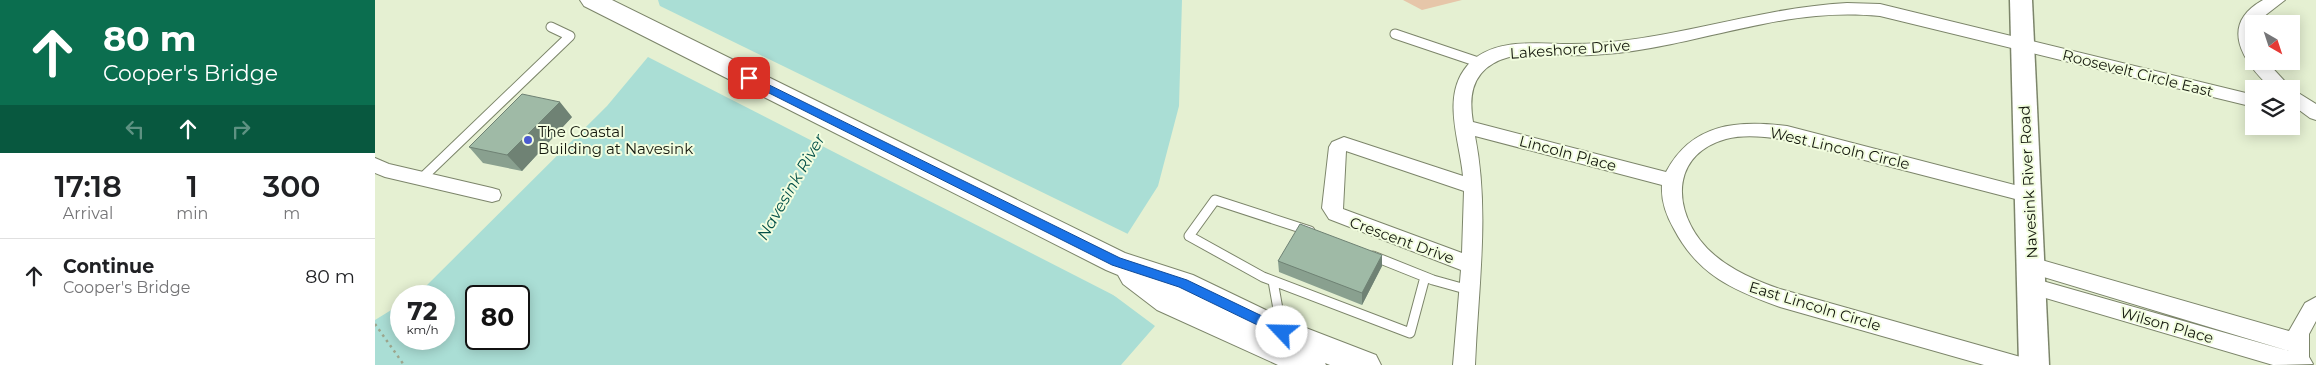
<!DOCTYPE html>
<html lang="en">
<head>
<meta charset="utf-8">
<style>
	:root { --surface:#fff; --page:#f6f6f6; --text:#202124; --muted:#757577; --line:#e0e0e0 }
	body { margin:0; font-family:Montserrat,sans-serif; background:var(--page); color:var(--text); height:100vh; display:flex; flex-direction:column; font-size:19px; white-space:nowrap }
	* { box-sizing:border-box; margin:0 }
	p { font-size:16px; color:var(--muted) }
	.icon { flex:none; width:28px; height:28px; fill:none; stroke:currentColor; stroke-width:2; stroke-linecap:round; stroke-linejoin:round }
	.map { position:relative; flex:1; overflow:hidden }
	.sheet { display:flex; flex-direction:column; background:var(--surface); width:375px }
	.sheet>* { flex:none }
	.top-card { background:#0b6e4f; color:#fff; overflow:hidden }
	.needle { width:32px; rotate:141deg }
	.controls { position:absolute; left:1870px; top:15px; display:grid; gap:10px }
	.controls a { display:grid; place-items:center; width:55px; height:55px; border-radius:0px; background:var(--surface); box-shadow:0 2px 12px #0003; font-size:25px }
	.speed { position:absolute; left:15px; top:285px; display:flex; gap:10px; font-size:25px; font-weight:700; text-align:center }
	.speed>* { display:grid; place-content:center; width:65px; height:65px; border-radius:50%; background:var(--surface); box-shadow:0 2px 12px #0003; line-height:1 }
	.speed small { font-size:12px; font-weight:400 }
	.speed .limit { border:2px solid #111; border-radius:8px; background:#fff; color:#111 }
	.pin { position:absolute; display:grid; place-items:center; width:42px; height:42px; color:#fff; margin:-21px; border-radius:10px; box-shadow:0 2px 8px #0006 }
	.me { position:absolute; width:55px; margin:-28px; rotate:294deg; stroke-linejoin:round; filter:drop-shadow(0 0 4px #0008) }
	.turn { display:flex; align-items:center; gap:18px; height:105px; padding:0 20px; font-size:22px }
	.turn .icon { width:65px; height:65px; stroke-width:2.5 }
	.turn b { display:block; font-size:35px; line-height:42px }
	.lanes { display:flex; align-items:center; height:48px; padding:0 20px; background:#0003; justify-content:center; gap:25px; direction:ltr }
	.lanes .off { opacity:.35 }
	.eta { display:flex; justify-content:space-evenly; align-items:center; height:85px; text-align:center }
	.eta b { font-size:30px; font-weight:600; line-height:35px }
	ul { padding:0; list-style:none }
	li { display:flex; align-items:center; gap:15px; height:75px; padding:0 20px; border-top:1px solid var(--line) }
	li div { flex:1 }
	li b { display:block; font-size:19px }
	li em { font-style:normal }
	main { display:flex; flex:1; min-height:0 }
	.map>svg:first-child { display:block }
	.green { fill:#e6c6a9 }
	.water { fill:#aaded5; fill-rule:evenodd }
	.pier { fill:#e5f0d2 }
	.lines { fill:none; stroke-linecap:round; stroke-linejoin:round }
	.lane-casing { stroke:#7c856a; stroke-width:11 }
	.street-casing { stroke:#7c856a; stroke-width:2 }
	.secondary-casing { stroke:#7c856a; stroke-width:3 }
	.highway-casing { stroke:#7c856a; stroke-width:2 }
	.path { stroke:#9da68e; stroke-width:2.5; stroke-dasharray:2.5 4; stroke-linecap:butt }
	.lane { stroke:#fff; stroke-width:9 }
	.street { fill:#fff; fill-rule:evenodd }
	.secondary { fill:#fff; fill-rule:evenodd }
	.highway { fill:#fff; fill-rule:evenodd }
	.wall { fill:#89a08f }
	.shaded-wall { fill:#6f8274 }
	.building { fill:#9fbaa6; stroke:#6f8274 }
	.route { fill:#1a73e8; stroke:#114b97 }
	.poi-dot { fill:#4a5acf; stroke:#f2fddf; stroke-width:2 }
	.labels { text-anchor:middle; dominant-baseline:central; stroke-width:4; stroke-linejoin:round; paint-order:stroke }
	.street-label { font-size:15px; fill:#15190e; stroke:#f2fddf }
	.poi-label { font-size:15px; fill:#15190e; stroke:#f2fddf; text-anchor:start }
	.water-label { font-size:16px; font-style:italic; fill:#045149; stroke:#f2fddf }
</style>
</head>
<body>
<main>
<section class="sheet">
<div class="top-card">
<div class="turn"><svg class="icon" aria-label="ahead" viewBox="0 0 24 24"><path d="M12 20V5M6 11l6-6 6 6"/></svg><div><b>80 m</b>Cooper's Bridge</div></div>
<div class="lanes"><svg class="icon off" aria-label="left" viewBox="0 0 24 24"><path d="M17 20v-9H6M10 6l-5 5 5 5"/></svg><svg class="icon" aria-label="ahead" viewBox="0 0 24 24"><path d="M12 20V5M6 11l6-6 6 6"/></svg><svg class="icon off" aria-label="right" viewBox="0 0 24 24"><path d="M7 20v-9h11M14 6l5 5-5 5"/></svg></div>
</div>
<div class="eta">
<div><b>17:18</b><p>Arrival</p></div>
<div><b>1</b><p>min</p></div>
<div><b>300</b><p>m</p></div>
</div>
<ul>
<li><svg class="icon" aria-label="ahead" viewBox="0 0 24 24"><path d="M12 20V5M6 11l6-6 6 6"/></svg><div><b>Continue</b><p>Cooper's Bridge</p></div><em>80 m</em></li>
</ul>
</section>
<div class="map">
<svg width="1941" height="365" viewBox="0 0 1941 365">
	<rect width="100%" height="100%" fill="#e5f0d2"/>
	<path class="green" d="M 1028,0 L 1087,0 L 1047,10 Z"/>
	<path class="water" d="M 283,0 L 807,0 L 804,106 L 783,186 L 746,244 L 729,288 L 780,326 L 746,365 L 0,365 L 0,320 L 26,304 L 26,339 L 69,339 L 69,296 L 38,296 L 45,292 L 232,106 L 293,33 ZM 101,296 L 144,296 L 144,339 L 101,339 Z"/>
	<path class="pier" d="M 281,4 L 755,235 L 748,246 L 732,288 L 748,300 L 271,56 L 290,33 Z"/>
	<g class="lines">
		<defs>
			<path id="lane" d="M 1020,34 L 1106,63
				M 46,179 L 195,36 L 176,27
				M 935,231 L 840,200 L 814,236 L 888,277 L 1035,333 L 1050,277
				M 998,256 L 1058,280 L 1094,290
				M 898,281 L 906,326"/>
			<path id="street" d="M 1888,0 L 1910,0 L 1879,24 L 1879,61 L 1891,61 L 1917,89 L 1941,104 L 1941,120 L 1935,118 L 1916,104 L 1916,89 L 1897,89 C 1868,62 1843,25 1888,0 Z
				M 1472,3 L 1505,4 L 1879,95 L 1879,107 L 1505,16 C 1483,14 1462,14 1441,16 C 1365,23 1293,52 1216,55 C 1186,57 1147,48 1119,63 C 1096,76 1094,98 1098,122 L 1291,172 C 1317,123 1362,120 1412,126 L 1659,190 L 1661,195 L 1659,200 L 1652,202 L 1412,140 C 1392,137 1371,134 1351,139 C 1300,153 1296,202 1325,240 C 1344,265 1376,279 1405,289 L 1642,356 L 1650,358 L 1653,365 L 1609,365 L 1405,307 C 1358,290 1323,275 1299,229 C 1291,215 1286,201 1287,185 L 1100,136 C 1115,212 1103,288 1100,365 L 1078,365 L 1086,270 L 954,219 L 947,208 L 954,147 L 957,142 L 969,137 L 1088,176 C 1085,141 1066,97 1092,66 C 1115,39 1156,43 1188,44 C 1285,46 1376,8 1472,3 ZM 971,151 L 1089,191 L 1087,253 L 968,209 Z
				M 0,158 L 14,164 L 117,188 L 124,190 L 126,195 L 124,200 L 117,202 L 10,177 L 0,173 Z
				M 1656,257 L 1914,331 L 1930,303 L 1941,297 L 1941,321 L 1934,334 L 1934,357 L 1938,364 L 1898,365 L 1650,292 L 1647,286 L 1650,280 L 1657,278 L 1914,351 L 1649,271 L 1646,265 L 1649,259 Z"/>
			<path id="secondary" d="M 1635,0 L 1657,0 L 1674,365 L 1644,365 Z"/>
			<path id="highway" d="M 205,0 L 237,0 L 750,253 L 818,275 L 918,323 L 1001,355 L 1006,365 L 955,365 L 950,363 L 951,365 L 903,365 L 782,310 L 748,284 L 743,275 L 731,270 L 209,6 Z"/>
		</defs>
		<use href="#lane" class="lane-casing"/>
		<use href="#street" class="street-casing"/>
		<use href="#secondary" class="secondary-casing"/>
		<use href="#highway" class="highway-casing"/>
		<path class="path" d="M 0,324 L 29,365"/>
		<use href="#lane" class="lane"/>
		<use href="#street" class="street"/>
		<use href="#secondary" class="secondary"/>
		<use href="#highway" class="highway"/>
	</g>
	<path class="wall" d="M 197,117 L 147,171 L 108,163 L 94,147 Z
		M 1007,255 L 1007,266 L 987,305 L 904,272 L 903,261 Z"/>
	<path class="shaded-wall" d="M 185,102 L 197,117 L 147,171 L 132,155 Z
		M 1007,255 L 1007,266 L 987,305 L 987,293 Z"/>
	<path class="building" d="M 147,94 L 185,102 L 132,155 L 94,147 Z
		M 925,224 L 1007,255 L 987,293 L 903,261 Z"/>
	<path class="route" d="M 374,75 L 745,258 L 812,280 L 912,328 L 914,332 L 912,335 L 903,335 L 804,287 L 737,265 L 370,81 L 369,78 Z"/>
	<circle class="poi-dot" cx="153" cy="140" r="5"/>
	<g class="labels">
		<g class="street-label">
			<text transform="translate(1195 49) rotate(-4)">Lakeshore Drive</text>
			<text transform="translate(1763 73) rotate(14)">Roosevelt Circle East</text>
			<text transform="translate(1465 148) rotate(13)">West Lincoln Circle</text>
			<text transform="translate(1193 153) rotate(15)">Lincoln Place</text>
			<text transform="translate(1653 182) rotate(-93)">Navesink River Road</text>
			<text transform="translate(1027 240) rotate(20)">Crescent Drive</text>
			<text transform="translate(1440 306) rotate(17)">East Lincoln Circle</text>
			<text transform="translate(1792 325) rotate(16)">Wilson Place</text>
		</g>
		<g class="poi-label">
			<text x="163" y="131">The Coastal<tspan x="163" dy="17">Building at Navesink</tspan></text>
		</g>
		<g class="water-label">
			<text transform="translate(416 187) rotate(-60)">Navesink River</text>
		</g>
	</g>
</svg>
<div class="controls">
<a><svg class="needle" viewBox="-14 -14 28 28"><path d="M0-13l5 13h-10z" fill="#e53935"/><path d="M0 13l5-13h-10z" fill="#757577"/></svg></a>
<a><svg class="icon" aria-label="layers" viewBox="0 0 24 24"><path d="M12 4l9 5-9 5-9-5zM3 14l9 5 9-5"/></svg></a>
</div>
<div class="speed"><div>72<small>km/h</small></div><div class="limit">80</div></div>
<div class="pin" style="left:374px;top:78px;background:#d93025"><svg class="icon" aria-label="arrive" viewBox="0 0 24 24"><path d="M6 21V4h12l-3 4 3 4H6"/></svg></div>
<svg class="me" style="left:907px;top:332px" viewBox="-20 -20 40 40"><circle r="19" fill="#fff"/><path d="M0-13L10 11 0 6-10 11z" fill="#1a73e8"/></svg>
</div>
</main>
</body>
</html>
